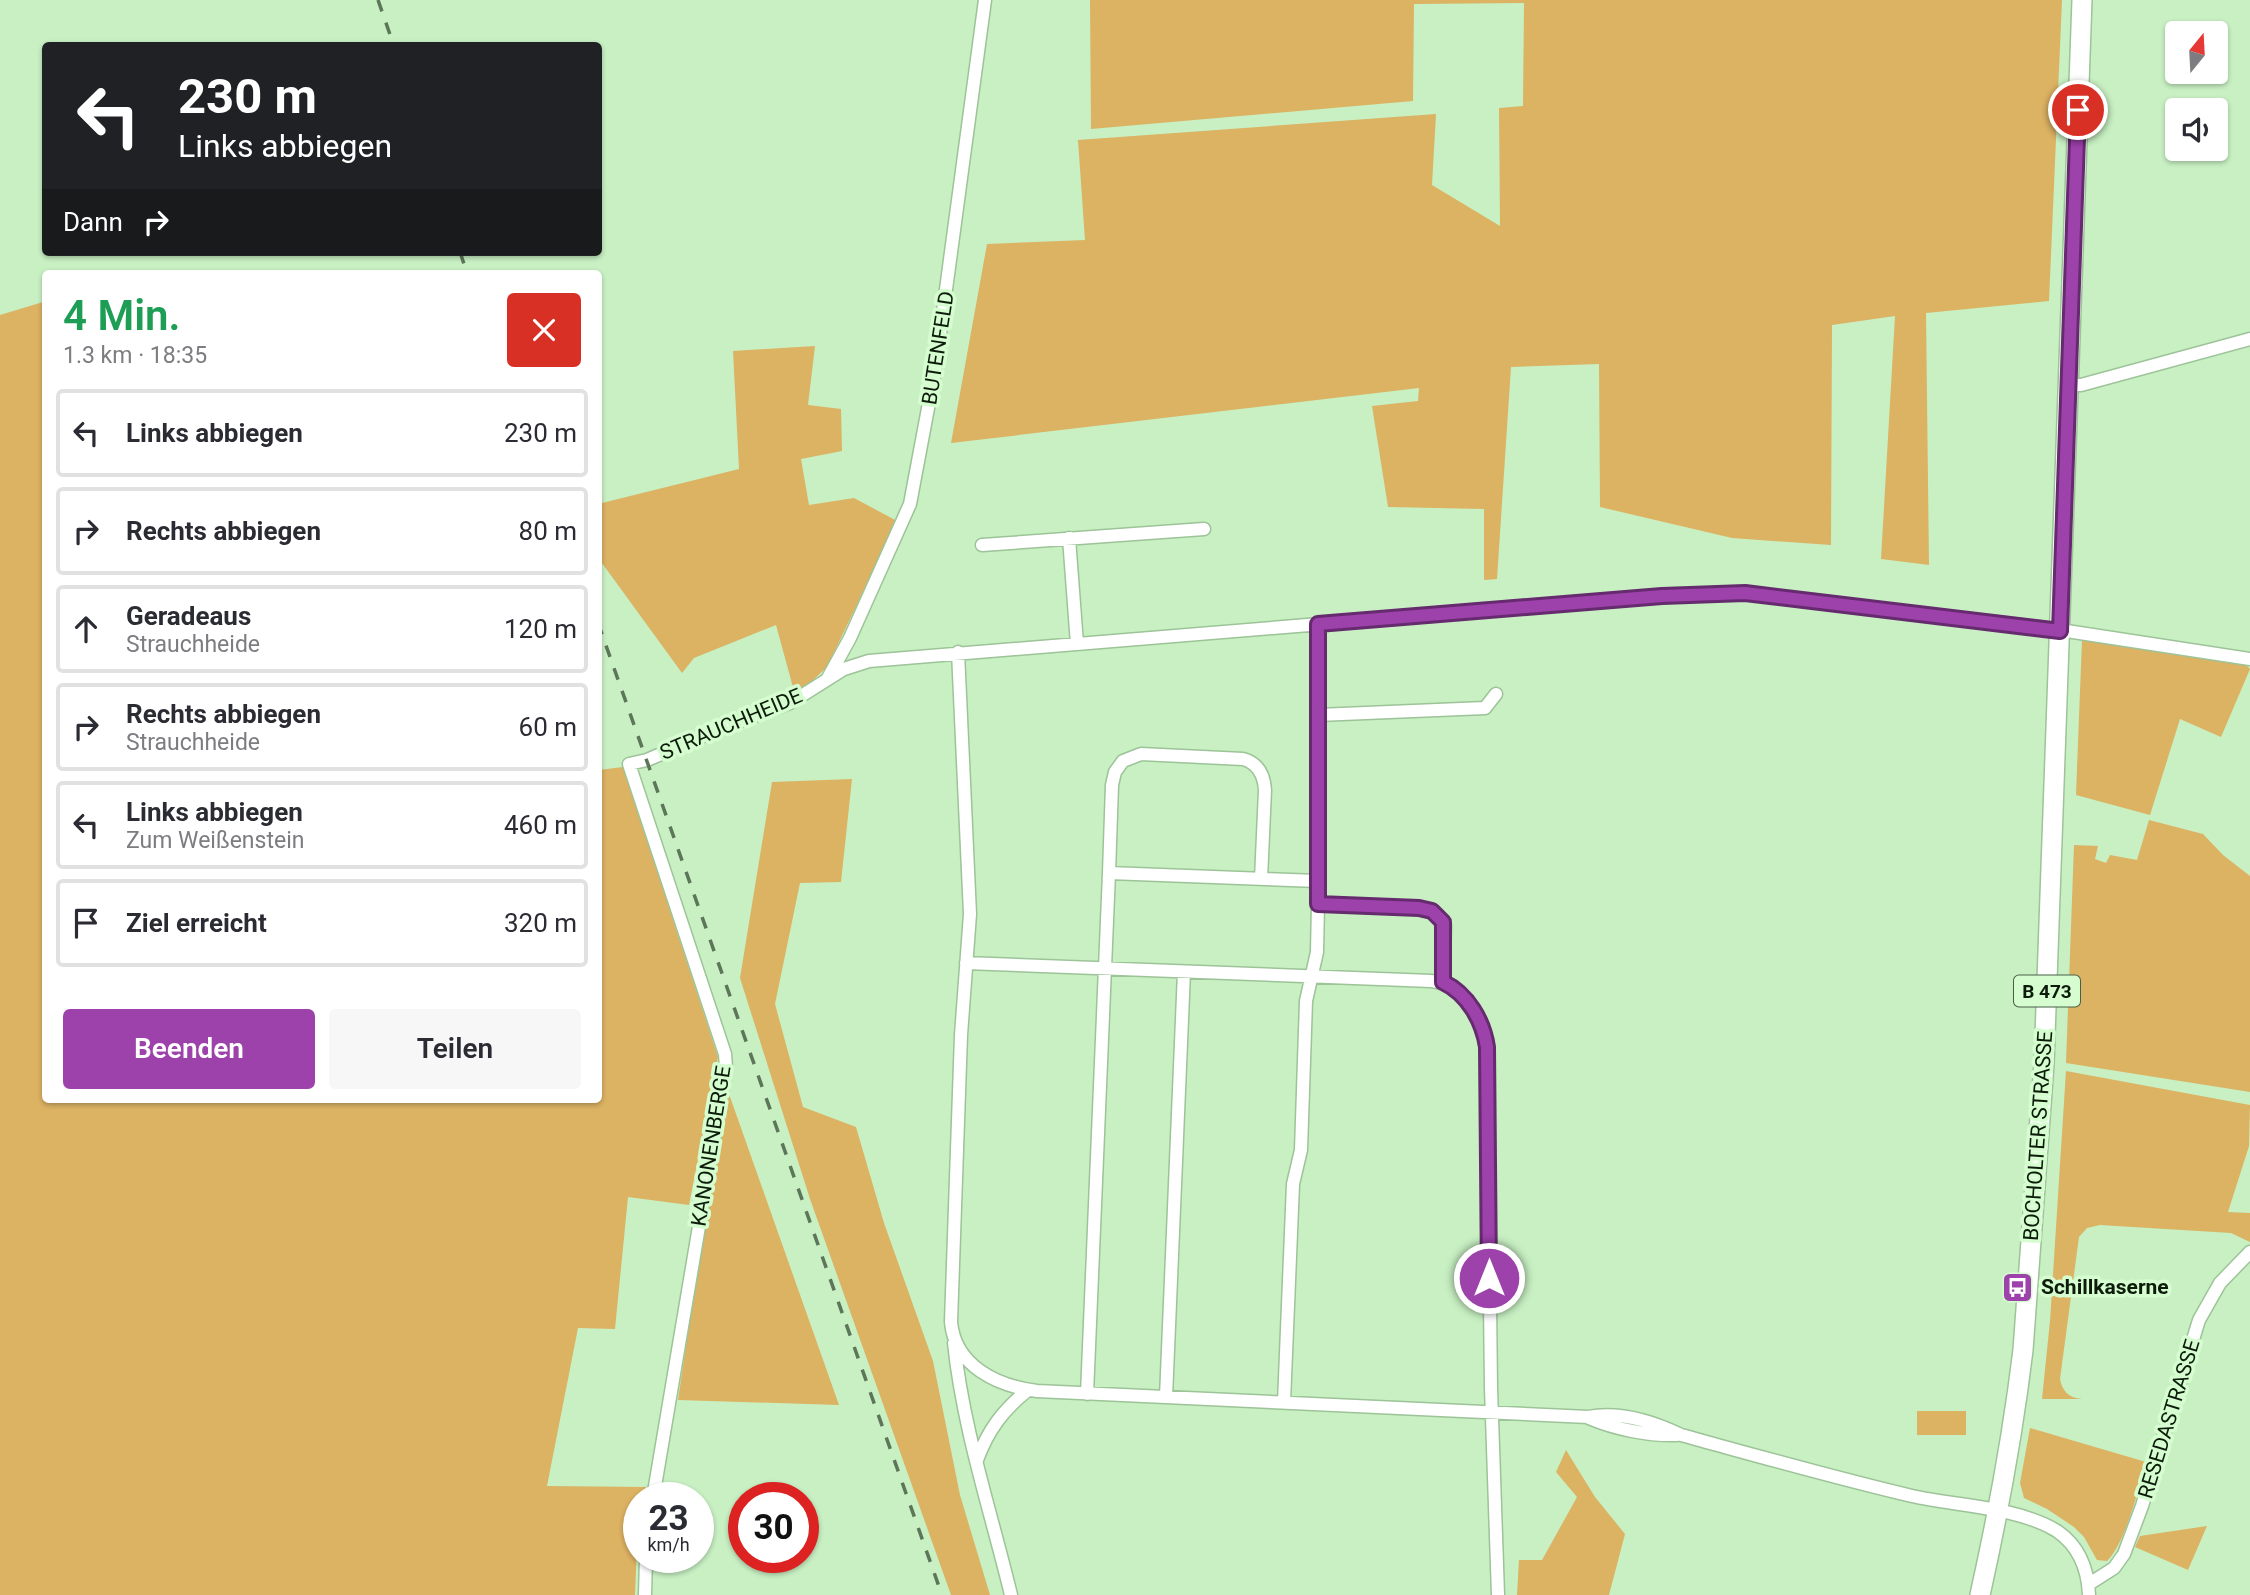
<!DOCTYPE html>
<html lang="de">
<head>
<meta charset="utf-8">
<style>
	:root { --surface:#fff; --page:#f7f7f7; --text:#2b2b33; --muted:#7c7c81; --line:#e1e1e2; --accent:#9d41ab }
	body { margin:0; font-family:Roboto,sans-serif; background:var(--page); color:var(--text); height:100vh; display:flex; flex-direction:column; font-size:26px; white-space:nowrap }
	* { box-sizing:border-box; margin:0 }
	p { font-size:23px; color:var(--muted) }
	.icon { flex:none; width:38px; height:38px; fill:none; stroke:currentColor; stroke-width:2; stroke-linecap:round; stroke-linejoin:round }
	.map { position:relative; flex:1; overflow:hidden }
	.drawer { position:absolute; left:42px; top:270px; width:560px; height:833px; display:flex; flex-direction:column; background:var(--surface); border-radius:7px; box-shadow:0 2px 5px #0004 }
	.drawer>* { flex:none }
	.hud { position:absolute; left:42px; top:42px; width:560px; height:214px; border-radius:7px; box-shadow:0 2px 5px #0004; background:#202124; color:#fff; overflow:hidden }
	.needle { width:46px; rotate:18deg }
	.buttons { position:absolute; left:2165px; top:21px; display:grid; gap:14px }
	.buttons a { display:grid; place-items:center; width:63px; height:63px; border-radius:7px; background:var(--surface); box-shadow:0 2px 5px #0004; font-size:35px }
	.speed { position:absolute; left:623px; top:1482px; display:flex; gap:14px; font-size:35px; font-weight:700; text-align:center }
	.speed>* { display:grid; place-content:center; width:91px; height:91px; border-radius:50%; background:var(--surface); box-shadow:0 2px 5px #0004; line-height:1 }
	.speed small { font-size:18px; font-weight:400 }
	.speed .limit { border:10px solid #d22; background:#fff; color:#111 }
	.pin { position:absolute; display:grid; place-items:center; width:60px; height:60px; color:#fff; margin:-30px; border:4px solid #fff; border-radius:50%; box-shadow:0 2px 7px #0007 }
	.me { position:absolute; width:77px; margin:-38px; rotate:0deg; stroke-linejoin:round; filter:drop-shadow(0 0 5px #0008) }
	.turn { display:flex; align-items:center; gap:24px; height:147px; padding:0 21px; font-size:32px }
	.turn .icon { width:91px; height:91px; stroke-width:2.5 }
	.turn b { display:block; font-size:49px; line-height:60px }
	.then { display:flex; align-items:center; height:66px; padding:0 21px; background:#0003; gap:14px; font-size:26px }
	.round { display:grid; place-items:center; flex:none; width:74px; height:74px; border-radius:7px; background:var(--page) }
	.head { display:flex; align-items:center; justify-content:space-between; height:119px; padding:0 21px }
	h1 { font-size:42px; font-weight:600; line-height:52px; color:#1e9e55 }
	.primary-button { display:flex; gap:14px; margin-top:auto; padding:14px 21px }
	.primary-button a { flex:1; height:80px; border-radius:7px; background:var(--accent); color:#fff; font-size:28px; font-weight:600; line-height:80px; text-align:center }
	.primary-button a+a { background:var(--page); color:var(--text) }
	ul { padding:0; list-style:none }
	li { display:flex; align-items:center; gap:21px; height:88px; margin:0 14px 10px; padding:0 7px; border:4px solid var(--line); border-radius:7px }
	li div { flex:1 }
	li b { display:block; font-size:26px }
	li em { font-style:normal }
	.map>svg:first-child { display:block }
	.green { fill:#dcb263 }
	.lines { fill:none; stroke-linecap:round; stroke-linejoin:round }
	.minor-casing { stroke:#9dc398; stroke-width:15 }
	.primary-casing { stroke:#9dc398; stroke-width:22 }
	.minor { stroke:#fff; stroke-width:12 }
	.primary { stroke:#fff; stroke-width:19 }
	.rail { stroke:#5d7659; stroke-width:3.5; stroke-dasharray:12 12; stroke-linecap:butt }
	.route-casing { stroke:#662a6f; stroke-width:18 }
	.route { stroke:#9d41ab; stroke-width:12 }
	.labels { text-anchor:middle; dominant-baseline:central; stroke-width:7; stroke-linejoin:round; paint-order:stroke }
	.shield { fill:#d5fdd0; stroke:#495f46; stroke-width:2 }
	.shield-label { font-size:19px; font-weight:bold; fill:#0d1b0b }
	.street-label { font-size:21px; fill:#0d1b0b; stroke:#d5fdd0 }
	.poi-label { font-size:21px; font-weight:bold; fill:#0d1b0b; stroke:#d5fdd0; text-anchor:start }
</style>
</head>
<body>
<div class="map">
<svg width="2250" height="1595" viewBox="0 0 2250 1595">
	<rect width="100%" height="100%" fill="#c8f0c3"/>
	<path class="green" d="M 1090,0 L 2062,0 L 2049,301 L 1926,313 L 1929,565 L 1881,559 L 1895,316 L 1832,325 L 1831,545 L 1732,538 L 1600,507 L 1599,364 L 1511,367 L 1497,579 L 1484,580 L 1484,509 L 1388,507 L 1372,406 L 1418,401 L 1419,388 L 951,443 L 987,244 L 1085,240 L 1078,140 L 1436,114 L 1432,185 L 1500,226 L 1499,108 L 1523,106 L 1524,3 L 1414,4 L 1413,101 L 1091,129 Z
		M 43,302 L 46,306 L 46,1099 L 598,1099 L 599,770 L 623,767 L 718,1057 L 689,1205 L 628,1197 L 615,1329 L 578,1328 L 547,1486 L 646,1487 L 644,1498 L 639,1498 L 635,1595 L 0,1595 L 0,315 Z
		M 815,346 L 808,405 L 841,409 L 842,451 L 801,459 L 809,505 L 854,498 L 897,521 L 827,667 L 809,684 L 794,691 L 776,625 L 694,658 L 682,673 L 599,559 L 598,504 L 739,469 L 733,351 Z
		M 2082,640 L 2246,665 L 2250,669 L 2221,737 L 2180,719 L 2150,815 L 2076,795 Z
		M 852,779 L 841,882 L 800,883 L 775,1004 L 803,1107 L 856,1127 L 884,1223 L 933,1361 L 960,1495 L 990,1595 L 951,1595 L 810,1199 L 740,978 L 772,782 Z
		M 2149,820 L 2203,834 L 2223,855 L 2250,876 L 2250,1092 L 2066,1063 L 2074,845 L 2098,846 L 2095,859 L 2106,863 L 2110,855 L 2137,860 Z
		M 2066,1071 L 2250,1105 L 2249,1146 L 2228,1212 L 2250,1213 L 2250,1242 L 2231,1233 L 2100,1225 L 2087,1228 L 2079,1237 L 2060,1379 C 2062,1391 2069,1398 2082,1399 L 2042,1399 L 2050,1321 Z
		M 729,1094 L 839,1405 L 678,1400 L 716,1143 Z
		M 1917,1411 L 1966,1411 L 1966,1435 L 1917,1435 Z
		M 2030,1428 L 2146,1462 C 2139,1488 2125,1544 2107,1561 L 2097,1560 L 2084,1537 L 2074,1527 L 2047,1509 L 2024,1498 L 2020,1483 Z
		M 1566,1450 L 1595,1497 L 1625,1534 L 1609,1595 L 1517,1595 L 1519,1560 L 1542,1560 L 1577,1497 L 1556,1472 Z
		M 2207,1526 L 2188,1570 L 2135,1547 L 2140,1536 Z"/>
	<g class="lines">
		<defs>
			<path id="minor" d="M 2069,385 L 2081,385 L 2250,339
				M 1069,538 L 1077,644
				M 982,545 L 1204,529
				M 1318,624 L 1318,715 L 1485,708 L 1496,694
				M 958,652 L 970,914 L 961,1035 L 951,1322 C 955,1366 997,1386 1037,1391 L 1588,1417 C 1619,1411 1652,1421 1681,1435 C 1758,1456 1835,1478 1912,1496 C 1957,1506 2018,1507 2057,1531 C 2079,1546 2088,1570 2089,1595
				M 828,678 L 850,638 L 910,504 L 935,371 L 985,0
				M 1318,715 L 1318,904
				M 1109,873 L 1112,785 L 1115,772 L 1123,761 L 1141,754 L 1243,759 C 1258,763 1264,775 1265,790 L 1261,879
				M 966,963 L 1431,981 C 1463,984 1483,1018 1487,1047 L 1491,1388 L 1498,1595
				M 954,1343 C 963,1429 991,1512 1011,1595
				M 1087,1394 L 1109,873 L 1318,881
				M 1166,1397 L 1184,972
				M 1284,1402 L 1293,1184 L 1301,1150 L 1306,1001 L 1317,952 L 1318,904 L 1419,908 L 1437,914 L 1445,926 L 1443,983
				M 1589,1418 C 1615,1429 1648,1436 1677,1435
				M 977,1460 C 988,1430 1003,1410 1028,1390
				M 653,1498 L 726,1067 L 725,1054 L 629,764 L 647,760 L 717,730 L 790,703 L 844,669 L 869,661 L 1662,596 L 1745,593 L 2047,628 L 2250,659
				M 2089,1584 L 2114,1568 L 2124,1554 L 2142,1506 L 2199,1320 L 2220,1283 L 2250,1252
				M 645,1595 L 646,1558"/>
			<path id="primary" d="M 1980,1595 C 1998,1514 2013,1433 2023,1350 L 2044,1064 L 2082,0"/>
		</defs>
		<use href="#minor" class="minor-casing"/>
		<use href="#primary" class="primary-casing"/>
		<use href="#minor" class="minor"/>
		<use href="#primary" class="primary"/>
		<path class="rail" d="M 378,0 L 394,46
			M 460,252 L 467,273
			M 598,623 L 942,1595"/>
	</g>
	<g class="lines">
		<defs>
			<path id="route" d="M 1489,1278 L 1487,1047 C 1483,1021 1468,994 1443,982 L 1443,922 L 1432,911 L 1419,908 L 1318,904 L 1318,624 L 1662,596 L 1745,593 L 2060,631 L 2078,110"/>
		</defs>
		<use href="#route" class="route-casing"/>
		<use href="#route" class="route"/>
	</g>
	<defs>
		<symbol id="bus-square" viewBox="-11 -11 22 22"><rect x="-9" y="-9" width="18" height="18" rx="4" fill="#9d41ab" stroke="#d5fdd0"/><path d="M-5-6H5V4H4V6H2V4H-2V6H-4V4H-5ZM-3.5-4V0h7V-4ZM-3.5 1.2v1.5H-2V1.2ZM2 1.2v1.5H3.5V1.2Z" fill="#fff"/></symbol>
	</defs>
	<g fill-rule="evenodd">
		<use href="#bus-square" x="2000" y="1270" width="35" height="35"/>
	</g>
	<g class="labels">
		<rect class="shield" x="2014" y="975.5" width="66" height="31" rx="5"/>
		<g class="shield-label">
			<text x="2047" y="991">B 473</text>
		</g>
		<g class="street-label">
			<text transform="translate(938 348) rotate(-81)">BUTENFELD</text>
			<text transform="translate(731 724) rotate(-23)">STRAUCHHEIDE</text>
			<text transform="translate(2038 1136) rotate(-86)">BOCHOLTER STRASSE</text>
			<text transform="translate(711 1146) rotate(-81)">KANONENBERGE</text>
			<text transform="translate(2169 1419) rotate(-73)">RESEDASTRASSE</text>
		</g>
		<g class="poi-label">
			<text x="2041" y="1287">Schillkaserne</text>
		</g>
	</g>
</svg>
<div class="buttons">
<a><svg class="needle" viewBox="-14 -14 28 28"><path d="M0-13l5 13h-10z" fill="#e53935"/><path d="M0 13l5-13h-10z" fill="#7c7c81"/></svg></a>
<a><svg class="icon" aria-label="sound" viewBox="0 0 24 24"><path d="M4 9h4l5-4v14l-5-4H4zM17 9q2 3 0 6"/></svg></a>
</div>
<div class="speed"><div>23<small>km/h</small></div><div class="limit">30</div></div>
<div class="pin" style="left:2078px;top:110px;background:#d93025"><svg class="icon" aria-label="arrive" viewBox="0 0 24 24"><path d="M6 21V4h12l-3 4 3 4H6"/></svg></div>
<svg class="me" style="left:1489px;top:1278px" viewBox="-20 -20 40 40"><circle r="17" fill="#9d41ab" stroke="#fff" stroke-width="3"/><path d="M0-11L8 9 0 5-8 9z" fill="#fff"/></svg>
<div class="hud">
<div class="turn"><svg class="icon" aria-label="left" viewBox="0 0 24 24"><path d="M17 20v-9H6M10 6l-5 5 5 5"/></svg><div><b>230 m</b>Links abbiegen</div></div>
<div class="then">Dann<svg class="icon" aria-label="right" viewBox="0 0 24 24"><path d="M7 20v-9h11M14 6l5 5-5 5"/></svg></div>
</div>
<section class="drawer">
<div class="head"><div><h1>4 Min.</h1><p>1.3 km · 18:35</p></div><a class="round" style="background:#d93025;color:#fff"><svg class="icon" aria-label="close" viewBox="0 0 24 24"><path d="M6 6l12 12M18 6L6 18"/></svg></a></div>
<ul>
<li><svg class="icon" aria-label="left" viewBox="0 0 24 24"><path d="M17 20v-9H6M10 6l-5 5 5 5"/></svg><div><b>Links abbiegen</b></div><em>230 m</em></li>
<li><svg class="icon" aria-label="right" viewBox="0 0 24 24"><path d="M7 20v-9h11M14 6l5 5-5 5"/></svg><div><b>Rechts abbiegen</b></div><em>80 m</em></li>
<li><svg class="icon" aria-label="ahead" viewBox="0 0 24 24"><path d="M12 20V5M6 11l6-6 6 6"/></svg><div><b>Geradeaus</b><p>Strauchheide</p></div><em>120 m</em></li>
<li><svg class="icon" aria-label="right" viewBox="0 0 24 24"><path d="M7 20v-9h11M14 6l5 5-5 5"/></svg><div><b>Rechts abbiegen</b><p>Strauchheide</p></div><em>60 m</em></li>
<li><svg class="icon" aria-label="left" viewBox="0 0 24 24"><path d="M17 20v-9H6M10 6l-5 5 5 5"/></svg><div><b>Links abbiegen</b><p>Zum Weißenstein</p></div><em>460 m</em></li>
<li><svg class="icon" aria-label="arrive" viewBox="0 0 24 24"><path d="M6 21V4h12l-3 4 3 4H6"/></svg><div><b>Ziel erreicht</b></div><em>320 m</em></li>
</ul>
<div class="primary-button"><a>Beenden</a><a>Teilen</a></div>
</section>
</div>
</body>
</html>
